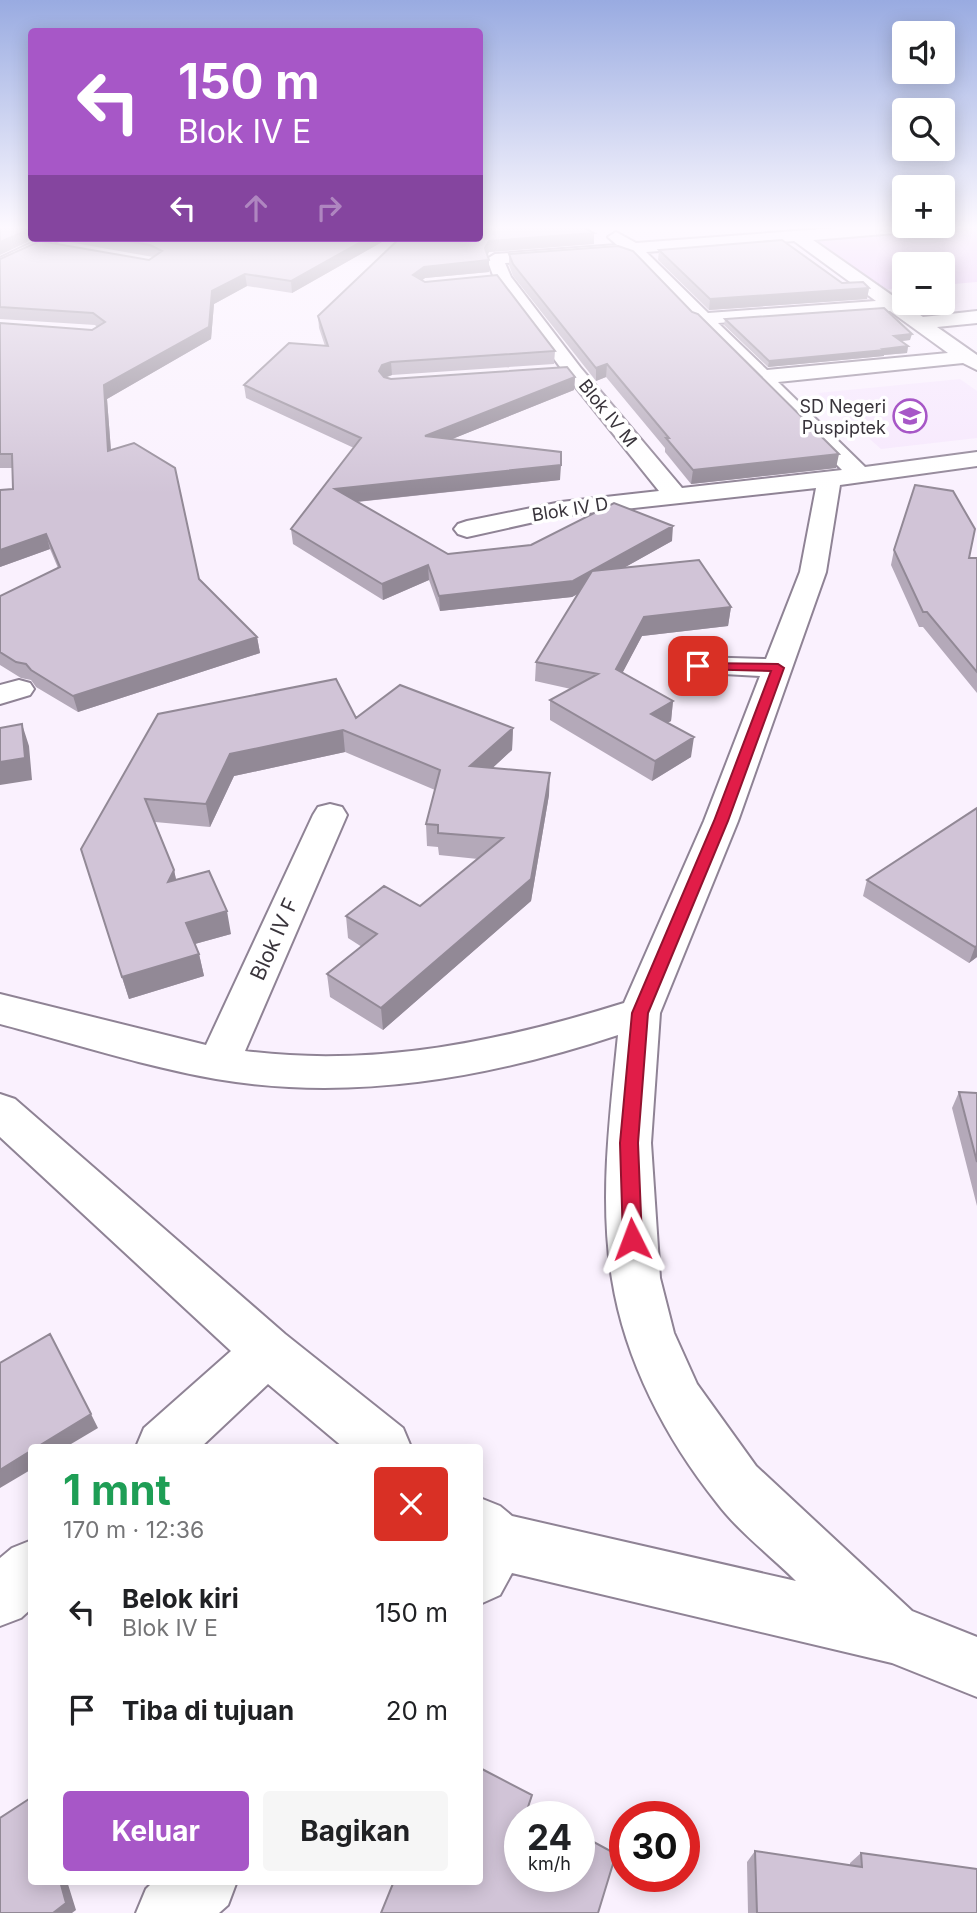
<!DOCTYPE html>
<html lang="id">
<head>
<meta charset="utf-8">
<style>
	:root { --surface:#fff; --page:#f6f6f6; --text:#202124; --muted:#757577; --accent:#a757c7 }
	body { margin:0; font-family:Inter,sans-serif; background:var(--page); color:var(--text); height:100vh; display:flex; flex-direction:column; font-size:26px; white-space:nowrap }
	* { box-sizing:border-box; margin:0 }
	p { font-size:23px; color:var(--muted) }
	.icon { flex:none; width:38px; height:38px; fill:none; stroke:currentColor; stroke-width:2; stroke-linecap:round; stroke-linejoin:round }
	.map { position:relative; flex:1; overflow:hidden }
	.sheet { position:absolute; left:28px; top:1444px; width:455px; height:441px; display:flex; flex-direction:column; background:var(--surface); border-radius:7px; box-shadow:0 4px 18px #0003 }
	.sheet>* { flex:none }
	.banner { position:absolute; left:28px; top:28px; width:455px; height:214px; border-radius:7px; box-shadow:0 4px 18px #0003; background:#a757c7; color:#fff; overflow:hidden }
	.tools { position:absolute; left:892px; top:21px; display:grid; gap:14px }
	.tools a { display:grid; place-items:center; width:63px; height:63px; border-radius:7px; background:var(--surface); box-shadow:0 4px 18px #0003; font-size:35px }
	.speed { position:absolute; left:504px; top:1801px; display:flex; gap:14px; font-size:35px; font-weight:700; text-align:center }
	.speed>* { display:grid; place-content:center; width:91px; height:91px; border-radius:50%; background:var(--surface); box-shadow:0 4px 18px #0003; line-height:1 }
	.speed small { font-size:18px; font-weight:400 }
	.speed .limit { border:10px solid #d22; background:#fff; color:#111 }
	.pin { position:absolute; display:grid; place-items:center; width:60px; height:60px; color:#fff; margin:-30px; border-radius:14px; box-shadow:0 4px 10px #0006 }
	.me { position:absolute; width:77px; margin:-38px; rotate:357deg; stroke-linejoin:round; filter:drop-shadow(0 0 5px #0008) }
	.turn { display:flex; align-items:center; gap:24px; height:147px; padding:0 35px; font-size:32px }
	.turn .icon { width:91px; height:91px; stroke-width:2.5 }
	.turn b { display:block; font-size:49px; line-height:60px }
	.lanes { display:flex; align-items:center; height:66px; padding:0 35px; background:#0003; justify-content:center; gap:35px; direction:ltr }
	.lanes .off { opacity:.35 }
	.round { display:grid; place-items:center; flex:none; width:74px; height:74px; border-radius:7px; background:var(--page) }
	.summary { display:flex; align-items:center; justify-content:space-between; height:119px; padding:0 35px }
	h1 { font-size:42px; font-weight:700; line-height:52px; color:#1e9e55 }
	.button { display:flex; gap:14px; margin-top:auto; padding:14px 35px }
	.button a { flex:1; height:80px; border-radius:7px; background:var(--accent); color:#fff; font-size:28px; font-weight:700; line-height:80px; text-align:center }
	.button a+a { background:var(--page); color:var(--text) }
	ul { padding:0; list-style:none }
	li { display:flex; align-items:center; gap:21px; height:98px; padding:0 35px }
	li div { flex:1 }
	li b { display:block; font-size:26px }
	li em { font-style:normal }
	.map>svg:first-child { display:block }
	.built { fill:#f6e7fd }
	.green { fill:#e4bdf5 }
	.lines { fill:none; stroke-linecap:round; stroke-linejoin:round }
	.minor-casing { stroke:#8f8395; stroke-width:4 }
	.minor { fill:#fff; fill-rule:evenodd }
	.wall { fill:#b4a9b9 }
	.shaded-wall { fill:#928996 }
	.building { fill:#d1c4d7; stroke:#928996; stroke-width:2 }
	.route { fill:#e11d48; stroke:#92132f; stroke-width:2 }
	.labels { text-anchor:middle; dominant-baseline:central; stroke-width:7; stroke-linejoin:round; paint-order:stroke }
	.far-poi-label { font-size:18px; fill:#39343b; stroke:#fff; text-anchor:end }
	.far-street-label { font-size:18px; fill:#39343b; stroke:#fff }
	.street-label { font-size:21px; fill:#39343b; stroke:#fff }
</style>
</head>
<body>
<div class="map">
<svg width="977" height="1913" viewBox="0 0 977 1913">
	<rect width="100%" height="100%" fill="#faf1fe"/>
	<path class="built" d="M 797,236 L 871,291 L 905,288 L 905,303 L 943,303 L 943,285 L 977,282 L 977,317 L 918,323 L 886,302 L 715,318 L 635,246 Z
		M 960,379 L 977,391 L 977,438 L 881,449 L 818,393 Z"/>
	<path class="green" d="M 927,226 L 977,226 L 977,282 L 943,285 L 943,264 L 905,264 L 905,288 L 872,291 L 797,236 Z"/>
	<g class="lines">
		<defs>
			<path id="minor" d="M 863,226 L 927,226 L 919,231 L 813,240 L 923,317 L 977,311 L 977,323 L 937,327 L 977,355 L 977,370 L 963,363 L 778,382 L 865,467 L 977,452 L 977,466 L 840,485 L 826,572 L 738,821 L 660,1013 L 651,1143 L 660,1278 L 674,1333 L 697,1384 L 756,1466 L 912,1611 L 977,1637 L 977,1697 L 892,1663 L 512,1573 L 500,1595 L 480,1604 L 480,1498 L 500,1506 L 512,1516 L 796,1581 C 771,1556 739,1532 717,1503 C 666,1439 625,1361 612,1279 C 599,1199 610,1116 618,1035 C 488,1078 352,1102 216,1079 C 143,1066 72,1043 0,1024 L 0,994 L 206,1045 L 313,815 L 318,807 L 330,804 L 342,807 L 347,815 L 245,1051 C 374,1068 502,1041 624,1003 L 704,821 L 760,676 L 688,672 L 683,666 L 688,660 L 698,657 L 766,659 L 800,572 L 816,488 L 561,516 L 467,537 L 458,534 L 454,529 L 458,524 L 467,521 L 561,502 L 659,491 L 566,375 L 494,278 L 487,259 L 495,254 L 617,245 L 608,237 L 616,232 L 636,243 ZM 794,241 L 876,301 L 708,313 L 646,252 ZM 628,254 L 691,318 L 693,323 L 698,324 L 842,470 L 682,488 L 580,367 L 511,277 L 505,263 ZM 890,311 L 948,353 L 767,370 L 718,323 Z
				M 42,238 L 63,238 L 0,269 L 0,258 Z
				M 19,680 L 30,683 L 34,689 L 30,695 L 0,704 L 0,685 Z
				M 0,1094 L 15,1099 L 285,1334 L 403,1428 L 411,1447 L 343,1447 L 268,1384 L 201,1447 L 136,1447 L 144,1428 L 231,1351 L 0,1137 Z
				M 32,1540 L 32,1608 L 21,1618 L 0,1626 L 0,1558 L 12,1548 Z
				M 154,1881 L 237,1881 L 228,1905 L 219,1913 L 136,1913 L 146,1889 Z"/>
		</defs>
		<use href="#minor" class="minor-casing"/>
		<use href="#minor" class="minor"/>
	</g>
	<path class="wall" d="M 594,233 L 594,244 L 489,252 L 487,255 L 489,272 L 425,278 L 422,280 L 555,351 L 554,364 L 392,375 L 385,378 L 391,379 L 575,377 L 574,390 L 452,439 L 560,480 L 357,502 L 448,554 L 672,541 L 625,567 L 731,607 L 728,626 L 642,636 L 622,673 L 673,701 L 671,721 L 667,723 L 691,757 L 652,781 L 550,720 L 550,700 L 571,689 L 535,681 L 536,662 L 578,594 L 572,597 L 440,611 L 429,580 L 383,600 L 293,544 L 291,529 L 354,448 L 246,398 L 244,385 L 325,346 L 319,328 L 318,316 L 400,238 Z
		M 63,238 L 389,238 L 292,293 L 247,286 L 214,304 L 211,339 L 107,399 L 111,450 L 199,579 L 257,637 L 260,653 L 78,712 L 36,687 L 31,680 L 21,678 L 0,665 L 0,596 L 58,568 L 50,549 L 0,567 L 0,490 L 13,489 L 13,468 L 0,468 L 0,323 L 92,330 L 97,327 L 95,325 L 0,319 L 0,259 L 149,260 L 153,257 L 63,241 Z
		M 659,250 L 869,288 L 867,299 L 709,310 L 658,260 Z
		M 509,254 L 836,468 L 691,484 L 665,452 L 665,448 L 606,377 L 596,381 L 513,276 L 509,265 Z
		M 725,319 L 910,340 L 901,341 L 908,346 L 907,353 L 884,355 L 884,356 L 768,367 L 724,325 Z
		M 894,550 L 977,558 L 977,693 L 923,627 L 919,627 L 891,565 Z
		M 158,714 L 356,718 L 513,728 L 512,750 L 492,768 L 549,795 L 531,901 L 383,1030 L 330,997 L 327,974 L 362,947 L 348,938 L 346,916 L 420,906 L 478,859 L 439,855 L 438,847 L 427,846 L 426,824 L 435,790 L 345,752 L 234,776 L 210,827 L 155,822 L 174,870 L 176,880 L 231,934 L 195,944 L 199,954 L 204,976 L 129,999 L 88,872 Z
		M 977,808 L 977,957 L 969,963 L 863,896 L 867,880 Z
		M 959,1092 L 977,1093 L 977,1206 L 952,1108 Z
		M 755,1851 L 850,1865 L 850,1863 L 861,1853 L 977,1913 L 748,1913 L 747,1862 Z"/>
	<path class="shaded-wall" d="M 32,228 L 32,238 L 36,238 L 0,255 L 0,242 Z
		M 594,233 L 594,244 L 489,252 L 485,260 L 485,248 L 489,241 Z
		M 368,238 L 389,238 L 292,293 L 291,281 Z
		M 489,260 L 489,272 L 425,278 L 414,287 L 413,275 L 424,267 Z
		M 245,274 L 247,286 L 214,304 L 211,339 L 107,399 L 112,465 L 108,451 L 104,385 L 212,291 Z
		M 869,288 L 867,299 L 709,310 L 710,299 Z
		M 912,334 L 910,340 L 893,342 L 894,336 Z
		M 908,346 L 907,353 L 884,355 L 884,356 L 768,367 L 769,361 Z
		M 391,362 L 392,375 L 383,378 L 379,371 L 382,365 Z
		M 607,364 L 606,377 L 596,381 L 596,368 Z
		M 575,377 L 574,390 L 425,450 L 425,436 Z
		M 839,454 L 836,468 L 691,484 L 693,470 Z
		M 561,465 L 560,480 L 336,504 L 335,489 Z
		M 673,526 L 672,541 L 572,597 L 440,611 L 439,596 Z
		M 46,534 L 50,549 L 0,567 L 0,550 Z
		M 428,565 L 429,580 L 383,600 L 382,584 Z
		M 731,607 L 728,626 L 642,636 L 614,689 L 616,669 L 644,617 Z
		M 257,637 L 260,653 L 78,712 L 73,696 Z
		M 673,701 L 671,721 L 649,733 L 651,714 Z
		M 22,724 L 29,746 L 32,780 L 0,785 L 0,762 Z
		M 513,728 L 512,750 L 470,789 L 470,766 Z
		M 343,730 L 345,752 L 234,776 L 210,827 L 206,804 L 230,754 Z
		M 694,737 L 691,757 L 652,781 L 655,761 Z
		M 550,773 L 549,795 L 531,901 L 383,1030 L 381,1008 Z
		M 174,870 L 179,893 L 168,882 Z
		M 227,911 L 231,934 L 191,945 L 186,923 Z
		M 977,946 L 977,957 L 969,963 L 975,947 Z
		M 199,954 L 204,976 L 129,999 L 122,977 Z
		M 91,1414 L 98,1428 L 66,1447 L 37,1447 Z
		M 32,1450 L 32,1469 L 0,1488 L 0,1470 Z
		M 60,1881 L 67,1881 L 76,1910 L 72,1913 L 53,1913 Z"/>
	<path class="building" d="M 0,226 L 32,226 L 32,228 L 0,242 Z
		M 480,226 L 581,226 L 594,233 L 489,241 L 485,248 L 489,260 L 424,267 L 413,275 L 425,282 L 497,275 L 555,351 L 391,362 L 382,365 L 379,371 L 384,377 L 391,379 L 567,367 L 575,377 L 425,436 L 561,452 L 561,465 L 335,489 L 448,554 L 531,545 L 614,503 L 673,526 L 573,581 L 439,596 L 428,565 L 382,584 L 291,529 L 361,438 L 244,385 L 289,343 L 328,346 L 318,316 L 400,238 L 480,238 Z
		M 109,238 L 368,238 L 291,281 L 245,274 L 212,291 L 209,327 L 104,385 L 108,451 L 134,443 L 175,468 L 199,579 L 257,637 L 73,696 L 31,670 L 26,664 L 16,662 L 0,652 L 0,596 L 60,567 L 46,534 L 0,550 L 0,490 L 13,489 L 12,454 L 0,454 L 0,323 L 92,330 L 105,322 L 93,313 L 0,307 L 0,259 L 40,241 L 149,260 L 162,251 L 150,245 Z
		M 782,240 L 842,283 L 863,282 L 869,288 L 710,299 L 659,250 Z
		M 618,246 L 633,251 L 692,312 L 698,314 L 839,454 L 693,470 L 666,438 L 669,438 L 607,364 L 596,368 L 513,264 L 509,254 Z
		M 884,308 L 912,334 L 894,336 L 908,346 L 883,349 L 885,350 L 769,361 L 725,319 Z
		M 915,485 L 953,491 L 975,529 L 969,558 L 977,558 L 977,672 L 927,612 L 923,612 L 894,550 Z
		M 699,560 L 731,607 L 644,617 L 616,669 L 673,701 L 651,714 L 694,737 L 655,761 L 550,700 L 598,674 L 536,662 L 592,571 Z
		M 336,679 L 356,718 L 400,685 L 513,728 L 470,766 L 550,773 L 531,879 L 381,1008 L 327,974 L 377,934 L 346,916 L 384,886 L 420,906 L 503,838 L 438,833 L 438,825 L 426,824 L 440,770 L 343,730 L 230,754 L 206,804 L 145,799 L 174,870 L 168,882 L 209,871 L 227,911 L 186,923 L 199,954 L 122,977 L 81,849 L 158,714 Z
		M 22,724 L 25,758 L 0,762 L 0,728 Z
		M 977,808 L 977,946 L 975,947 L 867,880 Z
		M 959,1092 L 977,1093 L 977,1162 Z
		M 50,1334 L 91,1414 L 37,1447 L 32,1447 L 32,1450 L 0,1470 L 0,1363 Z
		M 480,1768 L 532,1795 L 528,1807 L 546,1816 L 520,1816 L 520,1876 L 579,1876 L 579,1834 L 616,1854 L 598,1913 L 381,1913 L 394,1881 L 480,1881 Z
		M 32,1797 L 32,1881 L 60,1881 L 66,1903 L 53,1913 L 0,1913 L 0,1818 Z
		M 755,1851 L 862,1867 L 861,1853 L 977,1869 L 977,1913 L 757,1913 Z"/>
	<linearGradient id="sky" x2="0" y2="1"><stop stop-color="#99abe1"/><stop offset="0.46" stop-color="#fdf9ff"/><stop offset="1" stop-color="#fdf9ff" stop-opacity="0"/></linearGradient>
	<rect width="977" height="494" fill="url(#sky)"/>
	<path class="route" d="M 698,663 L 778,664 L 784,668 L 728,821 L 648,1013 L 638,1143 L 642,1239 L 639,1245 L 632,1247 L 625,1245 L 623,1239 L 620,1143 L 632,1013 L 714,821 L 771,671 L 694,669 L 694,664 Z"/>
	<defs>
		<symbol id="school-ring" viewBox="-11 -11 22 22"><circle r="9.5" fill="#fff" stroke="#a757c7" stroke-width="1.5"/><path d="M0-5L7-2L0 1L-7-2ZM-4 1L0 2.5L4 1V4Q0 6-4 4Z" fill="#a757c7"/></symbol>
	</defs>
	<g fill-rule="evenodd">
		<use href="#school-ring" x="891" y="397" width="38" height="38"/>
	</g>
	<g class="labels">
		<g class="far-poi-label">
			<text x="886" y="406">SD Negeri<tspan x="886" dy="21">Puspiptek</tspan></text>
		</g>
		<g class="far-street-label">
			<text transform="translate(608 413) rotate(51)">Blok IV M</text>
			<text transform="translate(570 509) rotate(-9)">Blok IV D</text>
		</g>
		<g class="street-label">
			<text transform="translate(274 939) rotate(-66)">Blok IV F</text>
		</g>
	</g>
</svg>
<div class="tools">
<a><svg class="icon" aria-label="sound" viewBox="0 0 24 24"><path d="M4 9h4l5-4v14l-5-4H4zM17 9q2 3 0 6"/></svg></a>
<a><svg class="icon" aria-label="search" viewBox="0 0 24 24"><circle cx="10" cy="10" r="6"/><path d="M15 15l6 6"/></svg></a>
<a>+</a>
<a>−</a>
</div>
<div class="speed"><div>24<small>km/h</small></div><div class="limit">30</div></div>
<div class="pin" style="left:698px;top:666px;background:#d93025"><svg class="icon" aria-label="arrive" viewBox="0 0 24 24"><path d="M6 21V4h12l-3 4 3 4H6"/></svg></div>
<svg class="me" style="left:632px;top:1239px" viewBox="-20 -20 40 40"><path d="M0-17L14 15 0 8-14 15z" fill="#e11d48" stroke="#fff" stroke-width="4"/></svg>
<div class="banner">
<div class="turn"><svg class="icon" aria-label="left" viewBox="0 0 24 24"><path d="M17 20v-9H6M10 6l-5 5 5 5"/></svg><div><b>150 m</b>Blok IV E</div></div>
<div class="lanes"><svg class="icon" aria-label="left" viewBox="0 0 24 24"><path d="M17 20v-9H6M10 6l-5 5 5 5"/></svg><svg class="icon off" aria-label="ahead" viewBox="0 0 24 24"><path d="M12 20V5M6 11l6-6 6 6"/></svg><svg class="icon off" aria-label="right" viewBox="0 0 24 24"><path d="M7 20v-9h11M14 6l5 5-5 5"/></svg></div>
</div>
<section class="sheet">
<div class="summary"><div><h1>1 mnt</h1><p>170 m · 12:36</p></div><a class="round" style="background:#d93025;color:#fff"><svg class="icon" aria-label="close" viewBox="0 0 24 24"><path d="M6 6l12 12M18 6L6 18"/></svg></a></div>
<ul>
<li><svg class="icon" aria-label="left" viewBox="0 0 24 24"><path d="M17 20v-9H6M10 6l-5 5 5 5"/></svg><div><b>Belok kiri</b><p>Blok IV E</p></div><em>150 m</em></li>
<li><svg class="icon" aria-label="arrive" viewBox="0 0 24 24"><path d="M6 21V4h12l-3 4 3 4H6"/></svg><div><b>Tiba di tujuan</b></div><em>20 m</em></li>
</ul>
<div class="button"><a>Keluar</a><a>Bagikan</a></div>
</section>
</div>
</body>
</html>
